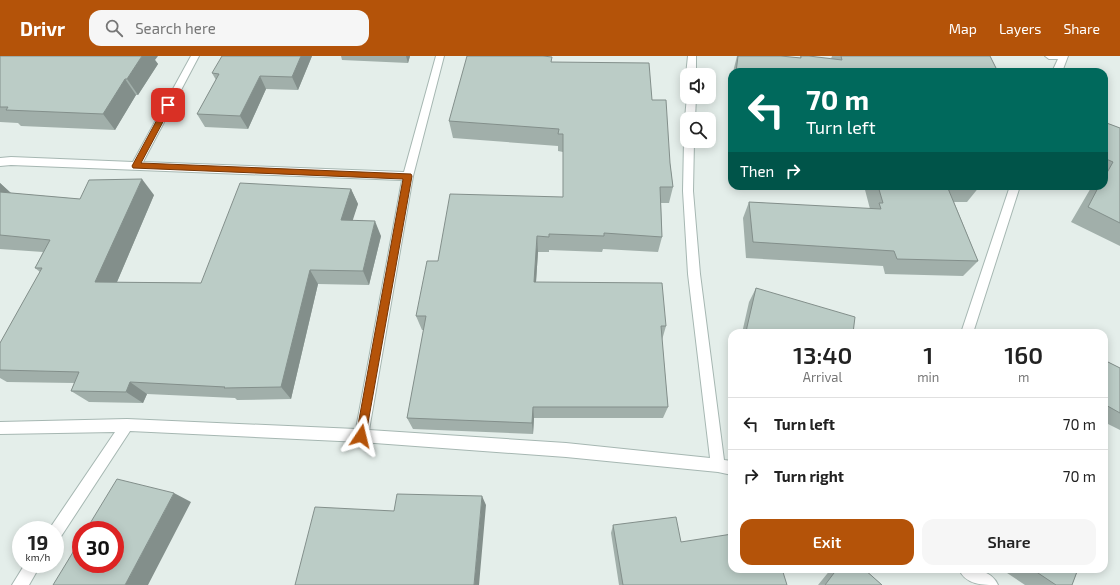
<!DOCTYPE html>
<html lang="en">
<head>
<meta charset="utf-8">
<style>
	:root { --surface:#fff; --page:#f6f6f6; --text:#222; --muted:#767676; --line:#e0e0e0; --accent:#b45309 }
	body { margin:0; font-family:"Exo 2",sans-serif; background:var(--page); color:var(--text); height:100vh; display:flex; flex-direction:column; font-size:15px; white-space:nowrap }
	* { box-sizing:border-box; margin:0 }
	p { font-size:13px; color:var(--muted) }
	.icon { flex:none; width:22px; height:22px; fill:none; stroke:currentColor; stroke-width:2; stroke-linecap:round; stroke-linejoin:round }
	.map { position:relative; flex:1; overflow:hidden }
	.sheet { position:absolute; left:728px; top:273px; width:380px; height:244px; display:flex; flex-direction:column; background:var(--surface); border-radius:12px; box-shadow:0 2px 10px #0003 }
	.sheet>* { flex:none }
	.guide { position:absolute; left:728px; top:12px; width:380px; height:122px; border-radius:12px; box-shadow:0 2px 10px #0003; background:#00695c; color:#fff; overflow:hidden }
	.buttons { position:absolute; left:680px; top:12px; display:grid; gap:8px }
	.buttons a { display:grid; place-items:center; width:36px; height:36px; border-radius:8px; background:var(--surface); box-shadow:0 2px 10px #0003; font-size:20px }
	.speed { position:absolute; left:12px; top:465px; display:flex; gap:8px; font-size:20px; font-weight:700; text-align:center }
	.speed>* { display:grid; place-content:center; width:52px; height:52px; border-radius:50%; background:var(--surface); box-shadow:0 2px 10px #0003; line-height:1 }
	.speed small { font-size:10px; font-weight:400 }
	.speed .limit { border:6px solid #d22; background:#fff; color:#111 }
	.pin { position:absolute; display:grid; place-items:center; width:34px; height:34px; color:#fff; margin:-17px; border-radius:8px; box-shadow:0 2px 6px #0006 }
	.me { position:absolute; width:44px; margin:-22px; rotate:10deg; stroke-linejoin:round; filter:drop-shadow(0 0 3px #0008) }
	.turn { display:flex; align-items:center; gap:14px; height:84px; padding:0 12px; font-size:18px }
	.turn .icon { width:52px; height:52px; stroke-width:2.5 }
	.turn b { display:block; font-size:28px; line-height:34px }
	.then { display:flex; align-items:center; height:38px; padding:0 12px; background:#0003; gap:8px; font-size:15px }
	.eta { display:flex; justify-content:space-evenly; align-items:center; height:68px; text-align:center }
	.eta b { font-size:24px; font-weight:600; line-height:28px }
	.action { display:flex; gap:8px; margin-top:auto; padding:8px 12px }
	.action a { flex:1; height:46px; border-radius:12px; background:var(--accent); color:#fff; font-size:16px; font-weight:600; line-height:46px; text-align:center }
	.action a+a { background:var(--page); color:var(--text) }
	ul { padding:0; list-style:none }
	li { display:flex; align-items:center; gap:12px; height:52px; padding:0 12px; border-top:1px solid var(--line) }
	li div { flex:1 }
	li b { display:block; font-size:15px }
	li em { font-style:normal }
	header { display:flex; align-items:center; gap:24px; box-sizing:border-box; height:56px; padding:0 20px; background:var(--accent); color:#fff }
	header strong { font-size:19px }
	nav { display:flex; gap:22px; margin-inline-start:auto; font-size:14px }
	.search { width:280px; height:36px; background:var(--page); display:flex; align-items:center; gap:10px; box-sizing:border-box; padding:0 14px; border-radius:12px; color:var(--muted); font-size:15px }
	.map>svg:first-child { display:block }
	.lines { fill:none; stroke-linecap:round; stroke-linejoin:round }
	.minor-casing { stroke:#a6b7b2; stroke-width:2 }
	.minor { fill:#fff; fill-rule:evenodd }
	.wall { fill:#a1afaa }
	.shaded-wall { fill:#838f8b }
	.building { fill:#bbccc6; stroke:#838f8b }
	.route { fill:#b45309; stroke:#753606 }
</style>
</head>
<body>
<header>
<strong>Drivr</strong>
<div class="search"><svg class="icon" aria-label="search" viewBox="0 0 24 24"><circle cx="10" cy="10" r="6"/><path d="M15 15l6 6"/></svg>Search here</div>
<nav><a>Map</a><a>Layers</a><a>Share</a></nav>
</header>
<div class="map">
<svg width="1120" height="529" viewBox="0 0 1120 529">
	<rect width="100%" height="100%" fill="#e4eeea"/>
	<g class="lines">
		<defs>
			<path id="minor" d="M 191,0 L 199,0 L 143,106 L 404,116 L 436,0 L 444,0 L 413,120 L 369,374 L 566,387 L 710,402 L 688,218 L 683,135 L 684,85 L 687,82 L 687,85 L 694,85 L 693,135 L 700,218 L 724,404 L 732,405 L 732,419 L 718,416 L 566,401 L 361,386 L 130,375 L 60,482 L 55,484 L 55,474 L 49,474 L 50,472 L 115,376 L 0,378 L 0,366 L 127,363 L 356,373 L 402,124 L 11,109 L 0,110 L 0,102 L 11,101 L 133,106 Z
				M 688,0 L 696,0 L 696,19 L 686,19 Z
				M 1045,0 L 1068,0 L 1062,16 L 1052,16 L 1058,3 L 1049,3 Z
				M 687,40 L 696,41 L 695,63 L 687,63 L 687,65 L 685,63 Z
				M 1010,130 L 1020,130 L 973,277 L 961,277 Z
				M 25,508 L 41,508 L 29,529 L 12,529 Z
				M 959,513 C 973,513 991,513 998,529 C 983,529 965,529 959,513 Z"/>
		</defs>
		<use href="#minor" class="minor-casing"/>
		<use href="#minor" class="minor"/>
	</g>
	<path class="wall" d="M 0,0 L 155,4 L 158,8 L 138,39 L 136,39 L 115,74 L 21,70 L 18,67 L 0,66 Z
		M 312,0 L 298,34 L 266,33 L 248,73 L 205,71 L 197,58 L 216,24 L 212,17 Z
		M 341,0 L 410,0 L 408,7 L 342,4 Z
		M 737,0 L 781,0 L 800,2 L 800,0 L 809,0 L 831,3 L 832,0 L 990,0 L 998,16 L 733,16 Z
		M 552,6 L 652,44 L 670,107 L 673,131 L 669,147 L 661,147 L 662,181 L 658,196 L 603,193 L 602,196 L 549,194 L 549,196 L 538,196 L 536,226 L 666,270 L 662,284 L 668,351 L 663,362 L 534,362 L 533,378 L 413,373 L 407,362 L 424,274 L 422,274 L 416,260 L 438,205 L 563,141 L 563,96 L 558,95 L 558,90 L 453,82 L 449,65 Z
		M 1104,66 L 1120,72 L 1120,190 L 1071,166 L 1092,130 L 1104,130 Z
		M 0,127 L 11,137 L 80,143 L 154,139 L 117,226 L 201,227 L 351,133 L 358,148 L 352,164 L 381,180 L 369,229 L 318,228 L 291,343 L 237,344 L 235,342 L 147,338 L 143,347 L 89,346 L 71,335 L 74,327 L 7,326 L 0,322 L 0,287 L 40,216 L 35,212 L 43,196 L 0,193 Z
		M 864,130 L 980,130 L 967,146 L 954,146 L 978,205 L 963,220 L 885,218 L 883,210 L 746,202 L 743,162 L 749,146 L 870,153 Z
		M 756,232 L 853,277 L 742,277 L 749,246 Z
		M 1104,304 L 1120,312 L 1120,374 L 1104,366 Z
		M 613,469 L 787,529 L 619,529 L 611,477 Z
		M 831,513 L 864,513 L 882,529 L 818,529 Z
		M 1001,513 L 1078,513 L 1072,529 L 1025,529 Z"/>
	<path class="shaded-wall" d="M 142,0 L 158,0 L 155,4 L 158,8 L 138,39 L 127,23 Z
		M 301,0 L 312,0 L 298,34 L 292,21 Z
		M 406,0 L 410,0 L 408,7 Z
		M 260,20 L 266,33 L 248,73 L 240,60 Z
		M 125,23 L 136,39 L 115,74 L 103,58 Z
		M 142,123 L 154,139 L 111,240 L 95,226 Z
		M 0,127 L 14,140 L 0,145 Z
		M 351,133 L 358,148 L 348,179 L 341,164 Z
		M 375,165 L 381,180 L 369,229 L 363,215 Z
		M 537,180 L 538,196 L 535,241 L 534,226 Z
		M 310,214 L 318,228 L 291,343 L 281,331 Z
		M 130,326 L 147,338 L 143,347 L 126,336 Z
		M 533,351 L 534,362 L 533,378 L 532,367 Z
		M 174,437 L 191,446 L 148,529 L 125,529 Z
		M 482,440 L 486,449 L 479,529 L 474,529 Z"/>
	<path class="building" d="M 0,0 L 142,0 L 127,23 L 125,23 L 103,58 L 6,54 L 8,51 L 0,51 Z
		M 222,0 L 301,0 L 292,21 L 260,20 L 240,60 L 197,58 L 219,18 L 212,17 Z
		M 467,0 L 543,0 L 552,1 L 551,6 L 649,7 L 652,44 L 666,44 L 670,107 L 673,131 L 660,131 L 662,181 L 604,177 L 604,180 L 549,178 L 549,181 L 537,180 L 534,226 L 662,227 L 666,270 L 661,270 L 668,351 L 533,351 L 532,367 L 407,362 L 426,260 L 416,260 L 427,205 L 438,205 L 450,138 L 563,141 L 563,78 L 558,78 L 559,73 L 449,65 Z
		M 738,0 L 781,0 L 801,2 L 801,0 L 809,0 L 842,4 L 841,0 L 990,0 L 998,16 L 736,16 Z
		M 1104,66 L 1120,72 L 1120,167 L 1088,151 L 1099,130 L 1104,130 L 1104,122 L 1113,106 L 1104,102 Z
		M 142,123 L 95,226 L 201,227 L 240,127 L 351,133 L 341,164 L 375,165 L 363,215 L 310,214 L 281,331 L 224,332 L 225,331 L 130,326 L 126,336 L 71,335 L 79,316 L 0,314 L 0,287 L 42,212 L 35,212 L 50,184 L 0,179 L 0,136 L 80,143 L 89,124 Z
		M 878,130 L 947,130 L 978,205 L 897,203 L 894,195 L 753,186 L 749,146 L 881,153 L 879,147 L 883,147 Z
		M 756,232 L 855,261 L 853,277 L 746,277 L 747,271 Z
		M 1104,304 L 1120,312 L 1120,357 L 1104,348 Z
		M 117,423 L 174,437 L 125,529 L 53,529 L 81,483 L 81,508 L 115,508 L 115,474 L 86,474 Z
		M 397,438 L 482,440 L 474,529 L 295,529 L 315,451 L 394,455 Z
		M 676,461 L 681,486 L 732,478 L 732,513 L 782,513 L 787,529 L 623,529 L 613,469 Z
		M 837,513 L 864,513 L 882,529 L 825,529 Z
		M 1032,513 L 1078,513 L 1072,529 L 1056,529 Z"/>
	<path class="route" d="M 166,47 L 171,47 L 172,49 L 141,107 L 411,118 L 412,120 L 365,384 L 361,385 L 358,384 L 356,380 L 403,123 L 133,112 L 132,110 Z"/>
</svg>
<div class="buttons">
<a><svg class="icon" aria-label="sound" viewBox="0 0 24 24"><path d="M4 9h4l5-4v14l-5-4H4zM17 9q2 3 0 6"/></svg></a>
<a><svg class="icon" aria-label="search" viewBox="0 0 24 24"><circle cx="10" cy="10" r="6"/><path d="M15 15l6 6"/></svg></a>
</div>
<div class="speed"><div>19<small>km/h</small></div><div class="limit">30</div></div>
<div class="pin" style="left:168px;top:49px;background:#d93025"><svg class="icon" aria-label="arrive" viewBox="0 0 24 24"><path d="M6 21V4h12l-3 4 3 4H6"/></svg></div>
<svg class="me" style="left:361px;top:380px" viewBox="-20 -20 40 40"><path d="M0-17L14 15 0 8-14 15z" fill="#b45309" stroke="#fff" stroke-width="4"/></svg>
<div class="guide">
<div class="turn"><svg class="icon" aria-label="left" viewBox="0 0 24 24"><path d="M17 20v-9H6M10 6l-5 5 5 5"/></svg><div><b>70 m</b>Turn left</div></div>
<div class="then">Then<svg class="icon" aria-label="right" viewBox="0 0 24 24"><path d="M7 20v-9h11M14 6l5 5-5 5"/></svg></div>
</div>
<section class="sheet">
<div class="eta">
<div><b>13:40</b><p>Arrival</p></div>
<div><b>1</b><p>min</p></div>
<div><b>160</b><p>m</p></div>
</div>
<ul>
<li><svg class="icon" aria-label="left" viewBox="0 0 24 24"><path d="M17 20v-9H6M10 6l-5 5 5 5"/></svg><div><b>Turn left</b></div><em>70 m</em></li>
<li><svg class="icon" aria-label="right" viewBox="0 0 24 24"><path d="M7 20v-9h11M14 6l5 5-5 5"/></svg><div><b>Turn right</b></div><em>70 m</em></li>
</ul>
<div class="action"><a>Exit</a><a>Share</a></div>
</section>
</div>
</body>
</html>
